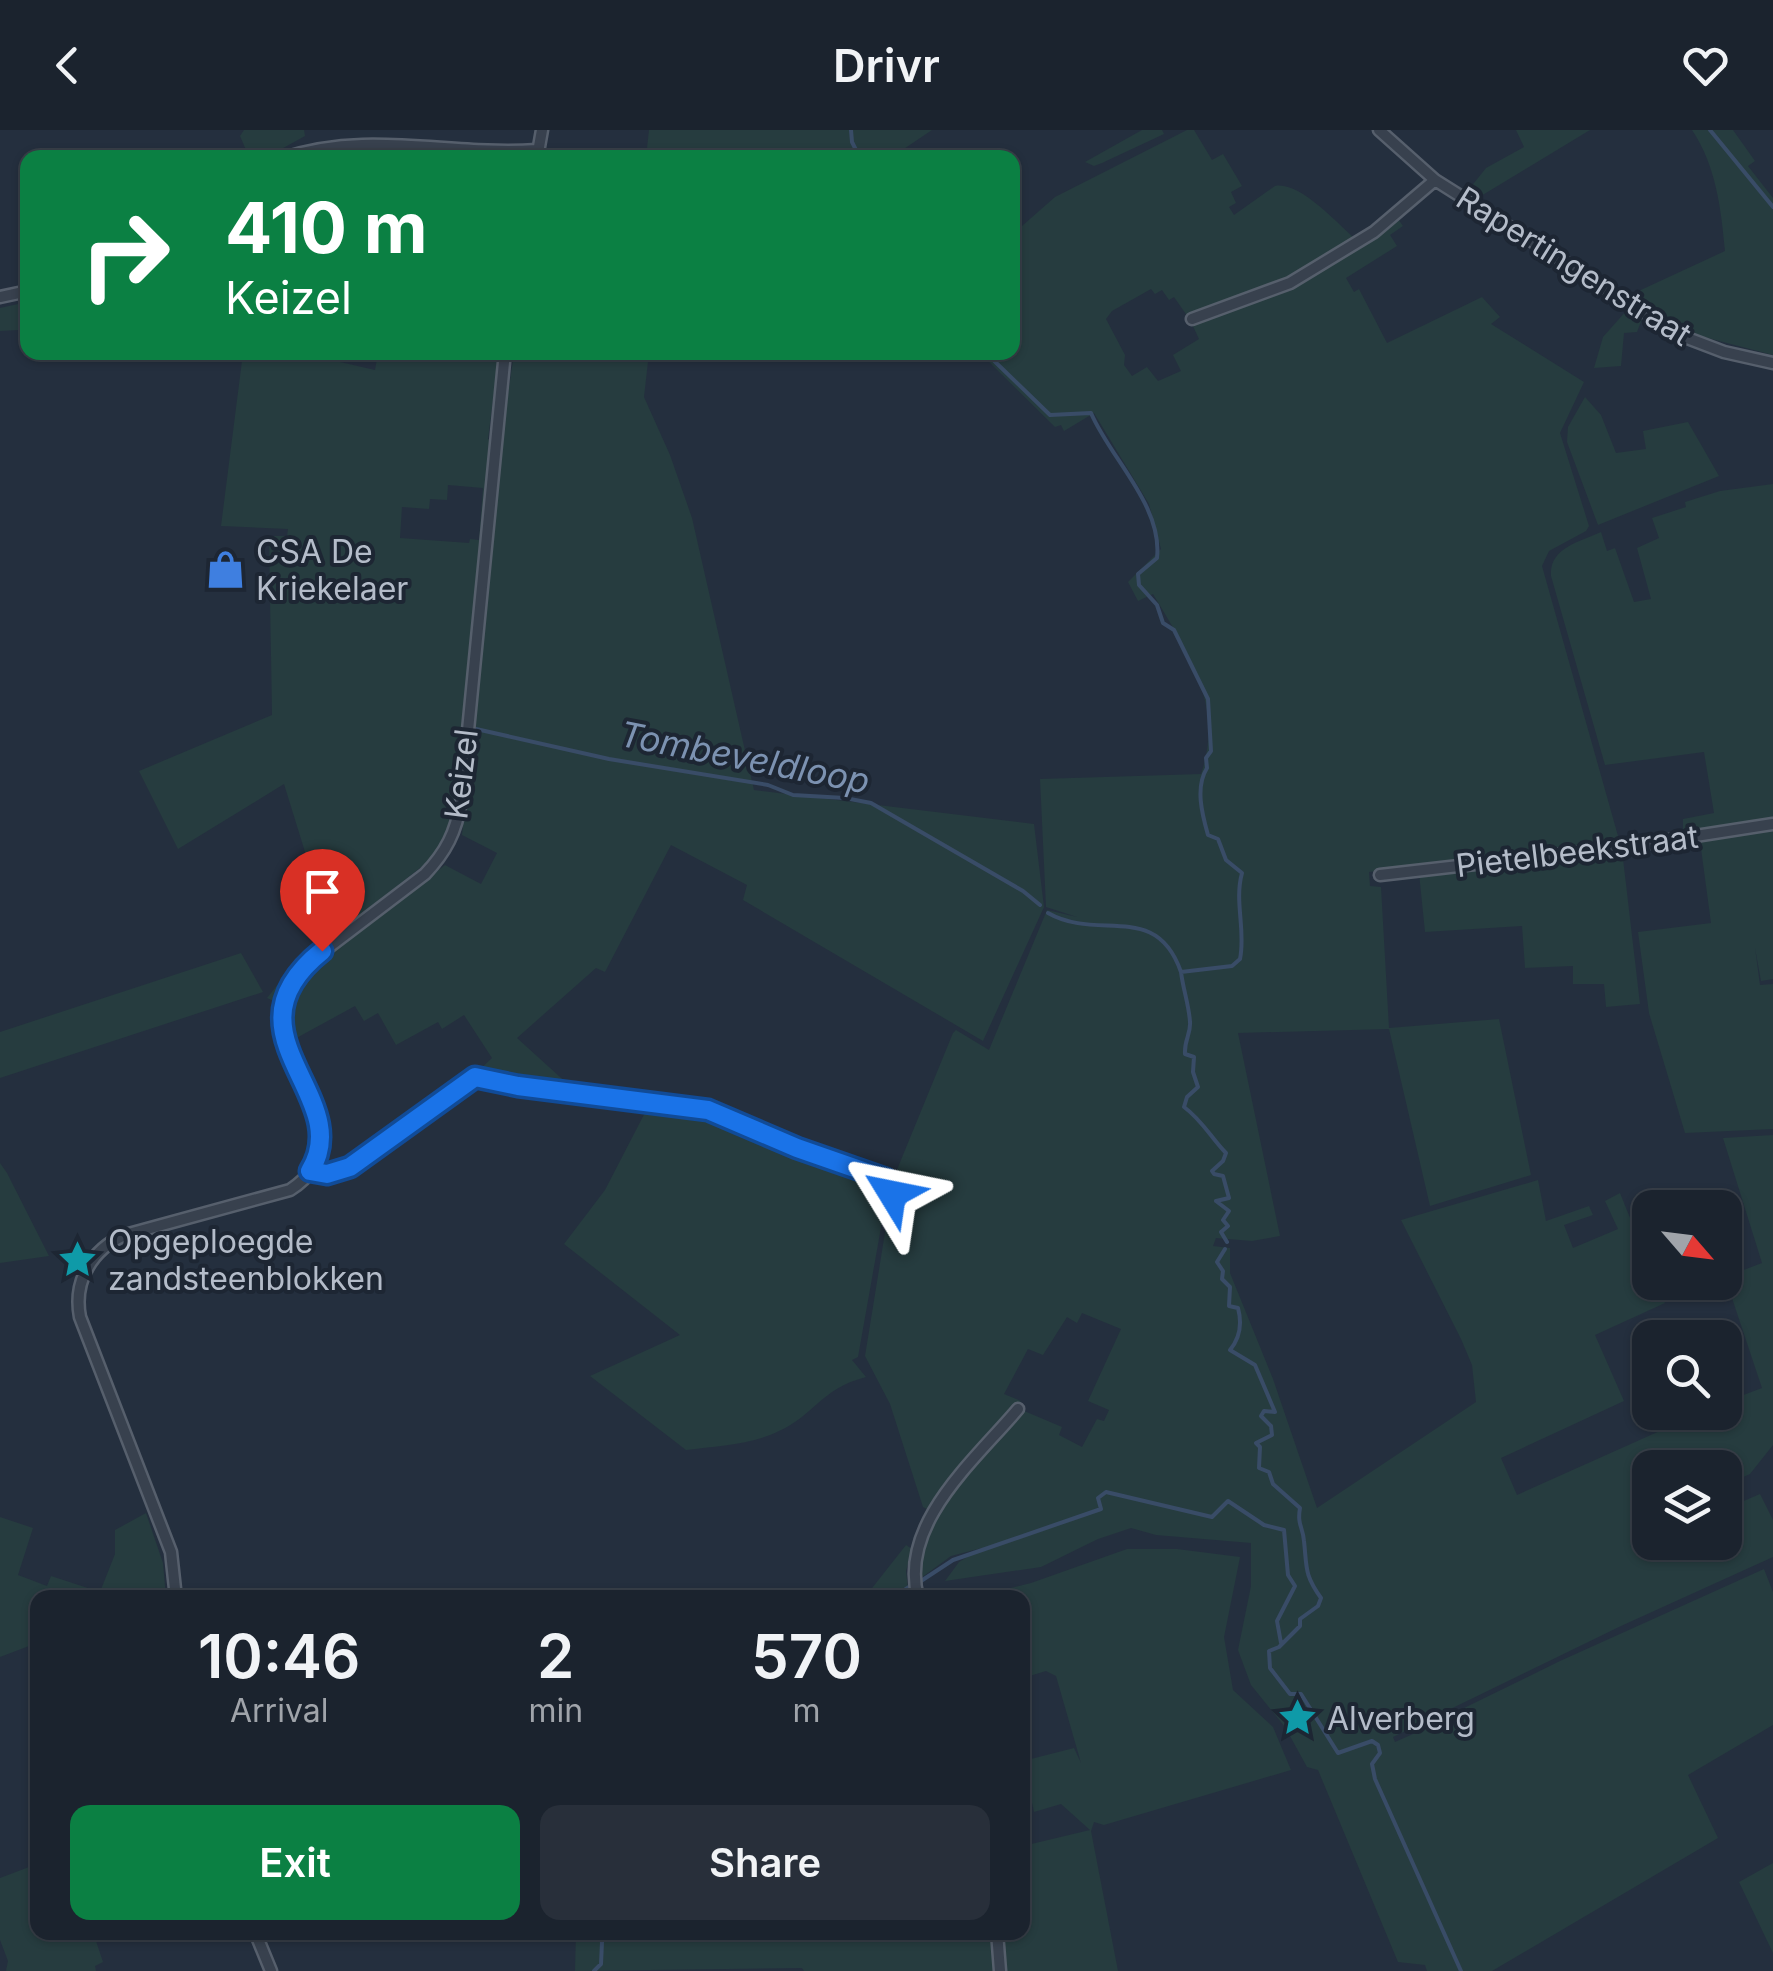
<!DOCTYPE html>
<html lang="en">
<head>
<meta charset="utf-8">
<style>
	:root { --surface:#1b232e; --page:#282f3a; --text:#f1f3f6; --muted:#a0a4aa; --line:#39404a; --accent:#0b8043 }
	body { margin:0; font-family:Inter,sans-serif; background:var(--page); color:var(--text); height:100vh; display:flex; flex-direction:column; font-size:38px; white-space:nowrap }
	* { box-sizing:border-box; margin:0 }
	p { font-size:32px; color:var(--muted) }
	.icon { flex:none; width:55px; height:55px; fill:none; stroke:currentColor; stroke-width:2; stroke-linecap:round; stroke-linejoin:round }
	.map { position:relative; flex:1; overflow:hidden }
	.panel { position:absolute; left:30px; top:1460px; width:1000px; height:350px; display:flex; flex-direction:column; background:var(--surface); border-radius:20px; box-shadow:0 2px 8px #0004,0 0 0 2px var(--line) }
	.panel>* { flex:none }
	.guide { position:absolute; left:20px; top:20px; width:1000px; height:210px; border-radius:20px; box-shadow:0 2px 8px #0004,0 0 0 2px var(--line); background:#0b8043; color:#fff; overflow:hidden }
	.needle { width:65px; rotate:118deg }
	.buttons { position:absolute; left:1632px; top:1060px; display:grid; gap:20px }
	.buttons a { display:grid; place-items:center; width:110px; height:110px; border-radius:20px; background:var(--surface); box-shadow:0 2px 8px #0004,0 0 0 2px var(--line); font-size:50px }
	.pin { position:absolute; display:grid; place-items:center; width:85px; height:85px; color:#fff; margin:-102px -42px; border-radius:50% 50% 50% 0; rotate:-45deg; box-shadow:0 0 10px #0007 }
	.pin .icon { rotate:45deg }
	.me { position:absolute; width:110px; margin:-55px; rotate:305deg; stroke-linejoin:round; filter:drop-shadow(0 0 8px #0008) }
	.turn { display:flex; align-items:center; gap:35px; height:210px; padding:0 40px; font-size:45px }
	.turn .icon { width:130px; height:130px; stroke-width:2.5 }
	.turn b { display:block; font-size:70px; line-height:85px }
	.eta { display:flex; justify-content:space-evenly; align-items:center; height:170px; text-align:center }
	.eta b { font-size:60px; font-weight:600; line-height:70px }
	.primary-button { display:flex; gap:20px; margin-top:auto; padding:20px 40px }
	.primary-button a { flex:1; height:115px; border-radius:20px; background:var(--accent); color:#fff; font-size:40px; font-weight:600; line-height:115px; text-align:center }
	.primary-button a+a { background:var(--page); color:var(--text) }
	header { display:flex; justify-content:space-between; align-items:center; height:130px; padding:0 40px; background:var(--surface); font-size:45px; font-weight:600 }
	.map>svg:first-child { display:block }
	.green { fill:#263c3f; fill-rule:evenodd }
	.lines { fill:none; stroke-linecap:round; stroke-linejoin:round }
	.stream { stroke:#394c67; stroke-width:4 }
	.street-casing { stroke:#565f6c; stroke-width:15 }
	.street { stroke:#38414e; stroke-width:10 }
	.route-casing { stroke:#114b97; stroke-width:25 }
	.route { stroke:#1a73e8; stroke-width:18 }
	.labels { text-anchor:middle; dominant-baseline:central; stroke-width:8; stroke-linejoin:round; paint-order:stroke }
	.street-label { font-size:32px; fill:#b4bcc9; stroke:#1d2633 }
	.poi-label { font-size:32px; fill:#b4bcc9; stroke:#1d2633; text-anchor:start }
	.water-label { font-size:35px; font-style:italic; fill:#7c92b1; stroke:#1d2633 }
</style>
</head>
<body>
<header><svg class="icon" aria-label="back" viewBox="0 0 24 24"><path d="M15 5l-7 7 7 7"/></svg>Drivr<svg class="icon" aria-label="heart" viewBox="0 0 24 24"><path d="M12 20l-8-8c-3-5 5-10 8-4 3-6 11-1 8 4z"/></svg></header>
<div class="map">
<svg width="1773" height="1841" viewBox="0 0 1773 1841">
	<rect width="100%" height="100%" fill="#242f3e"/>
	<path class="green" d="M 244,0 L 304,0 L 305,6 L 267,27 L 249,27 L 240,6 Z
		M 649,0 L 932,0 L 892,27 L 646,27 Z
		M 1142,0 L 1162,0 L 1164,4 L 1102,33 L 1094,36 L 1085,32 Z
		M 1187,0 L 1194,0 L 1212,30 L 1223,24 L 1242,56 L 1231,62 L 1236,73 L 1229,77 L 1234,85 L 1275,56 C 1299,51 1336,92 1354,108 L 1302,141 L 1188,187 L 1174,167 L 1169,170 L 1162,160 L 1155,164 L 1151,159 L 1112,181 L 1106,189 L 1125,225 L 1124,235 L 1132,246 L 1147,237 L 1158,251 L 1181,241 L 1173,225 L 1199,209 L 1192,194 L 1276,161 L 1279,165 L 1398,89 L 1403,96 L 1390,105 L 1397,116 L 1346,148 L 1354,162 L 1359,159 L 1387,213 L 1482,167 L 1500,187 L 1491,194 L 1584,252 L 1560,303 L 1589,396 L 1586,401 L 1549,421 L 1542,436 L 1620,713 L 1369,742 L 1370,756 L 1381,757 L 1389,898 L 1499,889 L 1531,1045 L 1430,1076 L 1389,899 L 1238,903 L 1280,1106 L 1252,1111 L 1216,1108 L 1213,1116 L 1230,1118 L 1230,1143 L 1273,1249 L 1317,1378 L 1476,1272 L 1472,1235 L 1461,1209 L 1401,1090 L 1528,1053 L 1538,1050 L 1546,1091 L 1589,1076 L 1593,1085 L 1564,1095 L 1573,1118 L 1618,1099 L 1605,1071 L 1620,1063 L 1641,1115 L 1633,1119 L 1665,1173 L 1595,1205 L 1624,1271 L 1501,1328 L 1517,1365 L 1700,1283 L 1725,1282 L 1725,1272 L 1762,1258 L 1725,1147 L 1762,1133 L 1723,1008 L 1773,1005 L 1773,1315 L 1750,1344 L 1725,1355 L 1725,1338 L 1650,1338 L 1650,1412 L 1725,1412 L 1725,1379 L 1760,1364 L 1773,1390 L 1773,1427 L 1621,1496 L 1393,1607 L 1395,1612 L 1465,1581 L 1462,1579 L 1560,1531 L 1764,1439 L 1773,1462 L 1773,1595 L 1688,1645 L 1718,1708 L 1492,1841 L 1427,1841 L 1425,1835 L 1398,1832 L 1318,1640 L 1307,1637 L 1285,1597 L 1251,1555 L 1238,1520 L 1251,1456 L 1251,1413 L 1156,1405 L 1131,1398 L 1098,1409 L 1041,1437 L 945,1451 L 959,1432 L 982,1418 L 951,1426 L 921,1448 L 918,1445 C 915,1385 985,1322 1022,1280 L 1062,1297 L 1059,1305 L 1082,1317 L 1097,1289 L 1104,1291 L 1109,1280 L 1088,1271 L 1121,1199 L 1082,1183 L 1077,1193 L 1067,1187 L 1043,1225 L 1028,1219 L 1004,1264 L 1021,1271 L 927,1379 L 923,1377 L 890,1274 L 865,1226 L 894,1047 L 953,903 L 956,900 L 989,920 L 1047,780 L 1077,787 L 1046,777 L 1040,649 L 1201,644 C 1225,575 1187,521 1153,464 L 1138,471 L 1128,452 L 1161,419 L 1149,374 L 1094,283 L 1064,301 L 1061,295 L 1055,297 L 980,223 L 1012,222 L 1013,104 L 1055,67 Z
		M 1516,0 L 1590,0 L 1476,69 L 1466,63 L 1486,38 L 1524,17 Z
		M 1692,0 L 1733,0 L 1755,31 L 1748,36 L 1773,68 L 1773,225 L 1700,206 L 1630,165 L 1725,121 C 1721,78 1716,36 1692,0 Z
		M 27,172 L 27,195 L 18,200 L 0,201 L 0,178 Z
		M 1627,180 L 1642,189 L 1637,202 L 1624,203 L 1621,236 L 1594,238 L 1603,207 Z
		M 243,223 L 301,223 L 375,240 L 378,223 L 499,223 L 488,309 L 501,313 L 514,223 L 649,223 L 644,267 L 670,325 L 692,388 L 754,660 L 1034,694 L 1044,777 L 983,911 L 743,770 L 747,755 L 671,715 L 605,842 L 596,838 L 517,908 L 571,957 L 517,952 L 477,942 L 492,928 L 464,885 L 442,899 L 438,892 L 396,915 L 378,883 L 364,891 L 355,876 L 291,911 C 285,880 292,858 314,836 L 445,735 L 481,754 L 497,723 L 462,705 L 472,609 L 461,608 L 454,682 L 435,726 L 304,830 C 294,841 283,867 274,871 L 267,868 L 294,834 L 331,806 L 284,654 L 178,719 L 139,641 L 272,585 L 269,406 L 287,406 L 288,399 L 221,396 ZM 448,355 L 483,358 L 479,410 L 470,409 L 469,413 L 400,408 L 402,377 L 429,379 L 430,369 L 447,370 Z
		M 1585,267 L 1601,285 L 1616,323 L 1646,319 L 1643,301 L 1688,292 L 1719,346 L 1598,395 L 1567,312 L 1568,297 Z
		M 1773,354 L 1773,690 L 1683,705 L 1683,689 L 1714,683 L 1704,622 L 1605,635 L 1551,446 C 1549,418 1579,412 1601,402 L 1607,421 L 1615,418 L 1634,472 L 1651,469 L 1637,418 L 1659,408 L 1652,388 L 1686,377 L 1685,372 L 1720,361 Z
		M 1773,699 L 1773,849 L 1761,851 L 1755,818 L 1760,855 L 1773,854 L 1773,999 L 1685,1003 L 1649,883 L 1638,802 L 1711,793 L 1700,711 Z
		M 1622,720 L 1640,874 L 1606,877 L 1604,854 L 1573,854 L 1573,836 L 1525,838 L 1522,796 L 1425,802 L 1419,743 Z
		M 241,823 L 263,862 L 0,948 L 0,902 Z
		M 650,973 L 695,981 L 879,1051 L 888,1058 L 858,1227 L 852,1230 L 866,1247 C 820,1259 815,1285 779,1301 C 751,1315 716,1316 686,1320 L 590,1246 L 680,1205 L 564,1114 L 605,1060 Z
		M 0,1033 L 7,1043 L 49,1126 L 0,1133 Z
		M 146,1383 L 163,1433 L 166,1467 L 38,1468 L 37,1513 L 0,1527 L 0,1387 L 33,1398 L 18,1445 L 47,1456 L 51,1446 L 100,1462 L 115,1424 L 115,1400 Z
		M 906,1415 L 912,1419 L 906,1441 L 909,1467 L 865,1467 Z
		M 1127,1419 L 1177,1419 L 1240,1427 L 1224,1507 L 1233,1560 L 1273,1597 L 1291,1640 L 1104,1695 L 1094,1692 L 1091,1701 L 1118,1841 L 1005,1841 L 1002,1803 L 1022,1802 L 1023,1716 L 1090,1700 L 1061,1674 L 1034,1682 L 1023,1631 L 1074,1618 L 1081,1633 L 1056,1546 L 1046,1541 L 1023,1548 L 1022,1468 L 970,1468 L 1031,1453 Z
		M 1773,1733 L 1773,1823 L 1739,1752 Z
		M 37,1734 L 38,1802 L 110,1803 L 95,1808 L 103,1832 L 95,1836 L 96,1841 L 6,1841 L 8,1831 L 0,1810 L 0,1748 Z
		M 576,1802 L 993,1803 L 995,1841 L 804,1841 L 802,1838 L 575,1841 Z"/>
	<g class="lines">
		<path class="stream" d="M 851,0 L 852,12 L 860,28
			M 1710,0 L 1773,77
			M 985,222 L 1050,285 L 1091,283 C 1110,328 1163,376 1157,428 L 1138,444 L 1139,455 L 1157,475 L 1163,493 L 1174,500 L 1208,569 L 1211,621 L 1206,628 L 1207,638 C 1195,657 1202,684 1208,705 L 1218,709 L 1226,730 L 1242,743 C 1234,772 1246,800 1240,829 L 1232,836 L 1181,842 C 1183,859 1189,875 1190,892 C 1191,904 1184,910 1185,924 L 1194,927 L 1193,942 L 1198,957 L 1187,967 L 1184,977 C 1202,990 1212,1009 1226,1023 L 1223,1031 L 1212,1041 L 1214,1044 L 1223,1046 L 1229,1068 L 1216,1071 L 1229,1081 L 1223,1090 L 1228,1096 L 1221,1102 L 1227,1112
			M 476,599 L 609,629 L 768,655 L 793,665 L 845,668 L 871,673 L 1023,761 L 1040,775
			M 1048,783 C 1099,812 1156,770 1181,842
			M 1225,1119 L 1217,1132 L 1223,1141 L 1222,1149 L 1230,1157 L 1229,1176 L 1238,1178 C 1242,1193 1240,1208 1230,1220 L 1255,1235 L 1275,1282 L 1264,1281 L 1261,1286 L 1271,1296 L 1272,1305 L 1256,1313 L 1260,1317 L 1259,1338 L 1269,1342 L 1273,1354 L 1300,1378 C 1297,1395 1303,1397 1304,1411 C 1307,1438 1304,1444 1321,1468 L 1318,1476 L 1300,1489 L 1300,1496 L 1279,1517 L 1269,1521 L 1270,1538 L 1290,1564 L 1301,1564 L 1338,1623 L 1372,1611 L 1378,1615 L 1380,1623 L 1372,1634 L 1375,1649 L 1461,1841
			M 921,1451 L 953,1430 L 1101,1379 L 1098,1368 L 1106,1362 L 1212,1387 L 1228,1371 L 1264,1395 L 1284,1400 L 1288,1445 L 1295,1456 L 1277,1491 L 1281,1513
			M 892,1468 L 909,1457
			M 594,1841 L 601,1834 L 602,1812 L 597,1802"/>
		<defs>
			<path id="street" d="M 1379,0 L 1435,50 L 1682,206 L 1724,222 L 1773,233
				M 284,28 C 370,0 447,26 537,20
				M 537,28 L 542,0
				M 0,167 L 28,161
				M 1192,189 L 1290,153 L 1374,102 L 1435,50
				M 1380,745 L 1625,717 L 1773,694
				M 310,1041 L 327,1044 L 350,1037 L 475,947 L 518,956 L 708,981 L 797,1018 L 886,1049 L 891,1055 L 891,1064
				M 176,1468 L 171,1422 L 80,1187 C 73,1151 92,1119 125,1105 L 290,1060 C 381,1001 232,921 304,836 L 425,744 C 446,722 456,702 461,672 L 505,222
				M 918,1468 C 898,1394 975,1330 1018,1279
				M 255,1802 L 271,1841
				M 997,1802 L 1000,1841"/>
		</defs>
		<use href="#street" class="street-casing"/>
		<use href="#street" class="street"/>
	</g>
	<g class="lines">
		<defs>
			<path id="route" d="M 322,821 C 218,904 357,966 310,1041 L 327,1044 L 350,1037 L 475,947 L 518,956 L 708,980 L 797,1018 L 886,1049 L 891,1055 L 892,1064"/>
		</defs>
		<use href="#route" class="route-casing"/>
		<use href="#route" class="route"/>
	</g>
	<defs>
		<symbol id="shop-bare" viewBox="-9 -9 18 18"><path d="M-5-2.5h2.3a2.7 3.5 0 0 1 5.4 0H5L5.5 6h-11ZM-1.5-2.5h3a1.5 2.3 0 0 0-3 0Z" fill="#3f7fe0" stroke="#1d2633" stroke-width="2.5" paint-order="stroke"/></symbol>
		<symbol id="sight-bare" viewBox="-9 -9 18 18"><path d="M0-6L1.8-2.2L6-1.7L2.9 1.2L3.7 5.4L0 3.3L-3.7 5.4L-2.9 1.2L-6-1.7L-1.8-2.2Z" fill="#0f9aa8" stroke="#1d2633" stroke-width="2.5" paint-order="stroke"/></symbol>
	</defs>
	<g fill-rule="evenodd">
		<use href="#shop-bare" x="198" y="412" width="55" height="55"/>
		<use href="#sight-bare" x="50" y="1102" width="55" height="55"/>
		<use href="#sight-bare" x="1270" y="1560" width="55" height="55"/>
	</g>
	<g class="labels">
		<g class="street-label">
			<text transform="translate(1574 136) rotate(32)">Rapertingenstraat</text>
			<text transform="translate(461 644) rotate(-83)">Keizel</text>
			<text transform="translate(1577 721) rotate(-7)">Pietelbeekstraat</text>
		</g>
		<g class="poi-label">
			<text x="256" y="421">CSA De<tspan x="256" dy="37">Kriekelaer</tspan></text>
			<text x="108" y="1111">Opgeploegde<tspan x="108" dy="37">zandsteenblokken</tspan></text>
			<text x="1327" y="1588">Alverberg</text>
		</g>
		<g class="water-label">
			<text transform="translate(745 627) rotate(11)">Tombeveldloop</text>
		</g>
	</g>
</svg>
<div class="buttons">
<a><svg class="needle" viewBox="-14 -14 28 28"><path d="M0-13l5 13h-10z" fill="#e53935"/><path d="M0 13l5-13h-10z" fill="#a0a4aa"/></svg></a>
<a><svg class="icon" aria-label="search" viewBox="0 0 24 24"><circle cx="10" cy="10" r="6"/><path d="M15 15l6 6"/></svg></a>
<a><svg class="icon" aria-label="layers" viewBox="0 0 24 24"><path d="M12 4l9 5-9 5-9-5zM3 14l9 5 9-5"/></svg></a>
</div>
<div class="pin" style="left:322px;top:821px;background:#d93025"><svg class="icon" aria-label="arrive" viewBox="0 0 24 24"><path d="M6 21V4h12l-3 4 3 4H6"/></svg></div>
<svg class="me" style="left:892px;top:1064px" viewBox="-20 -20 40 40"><path d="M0-17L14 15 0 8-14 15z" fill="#1a73e8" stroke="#fff" stroke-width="4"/></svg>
<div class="guide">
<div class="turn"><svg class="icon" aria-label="right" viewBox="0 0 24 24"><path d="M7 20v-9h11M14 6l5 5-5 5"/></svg><div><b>410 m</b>Keizel</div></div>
</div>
<section class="panel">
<div class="eta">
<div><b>10:46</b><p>Arrival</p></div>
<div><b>2</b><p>min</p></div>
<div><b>570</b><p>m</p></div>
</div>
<div class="primary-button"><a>Exit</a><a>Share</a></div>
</section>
</div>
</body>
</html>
